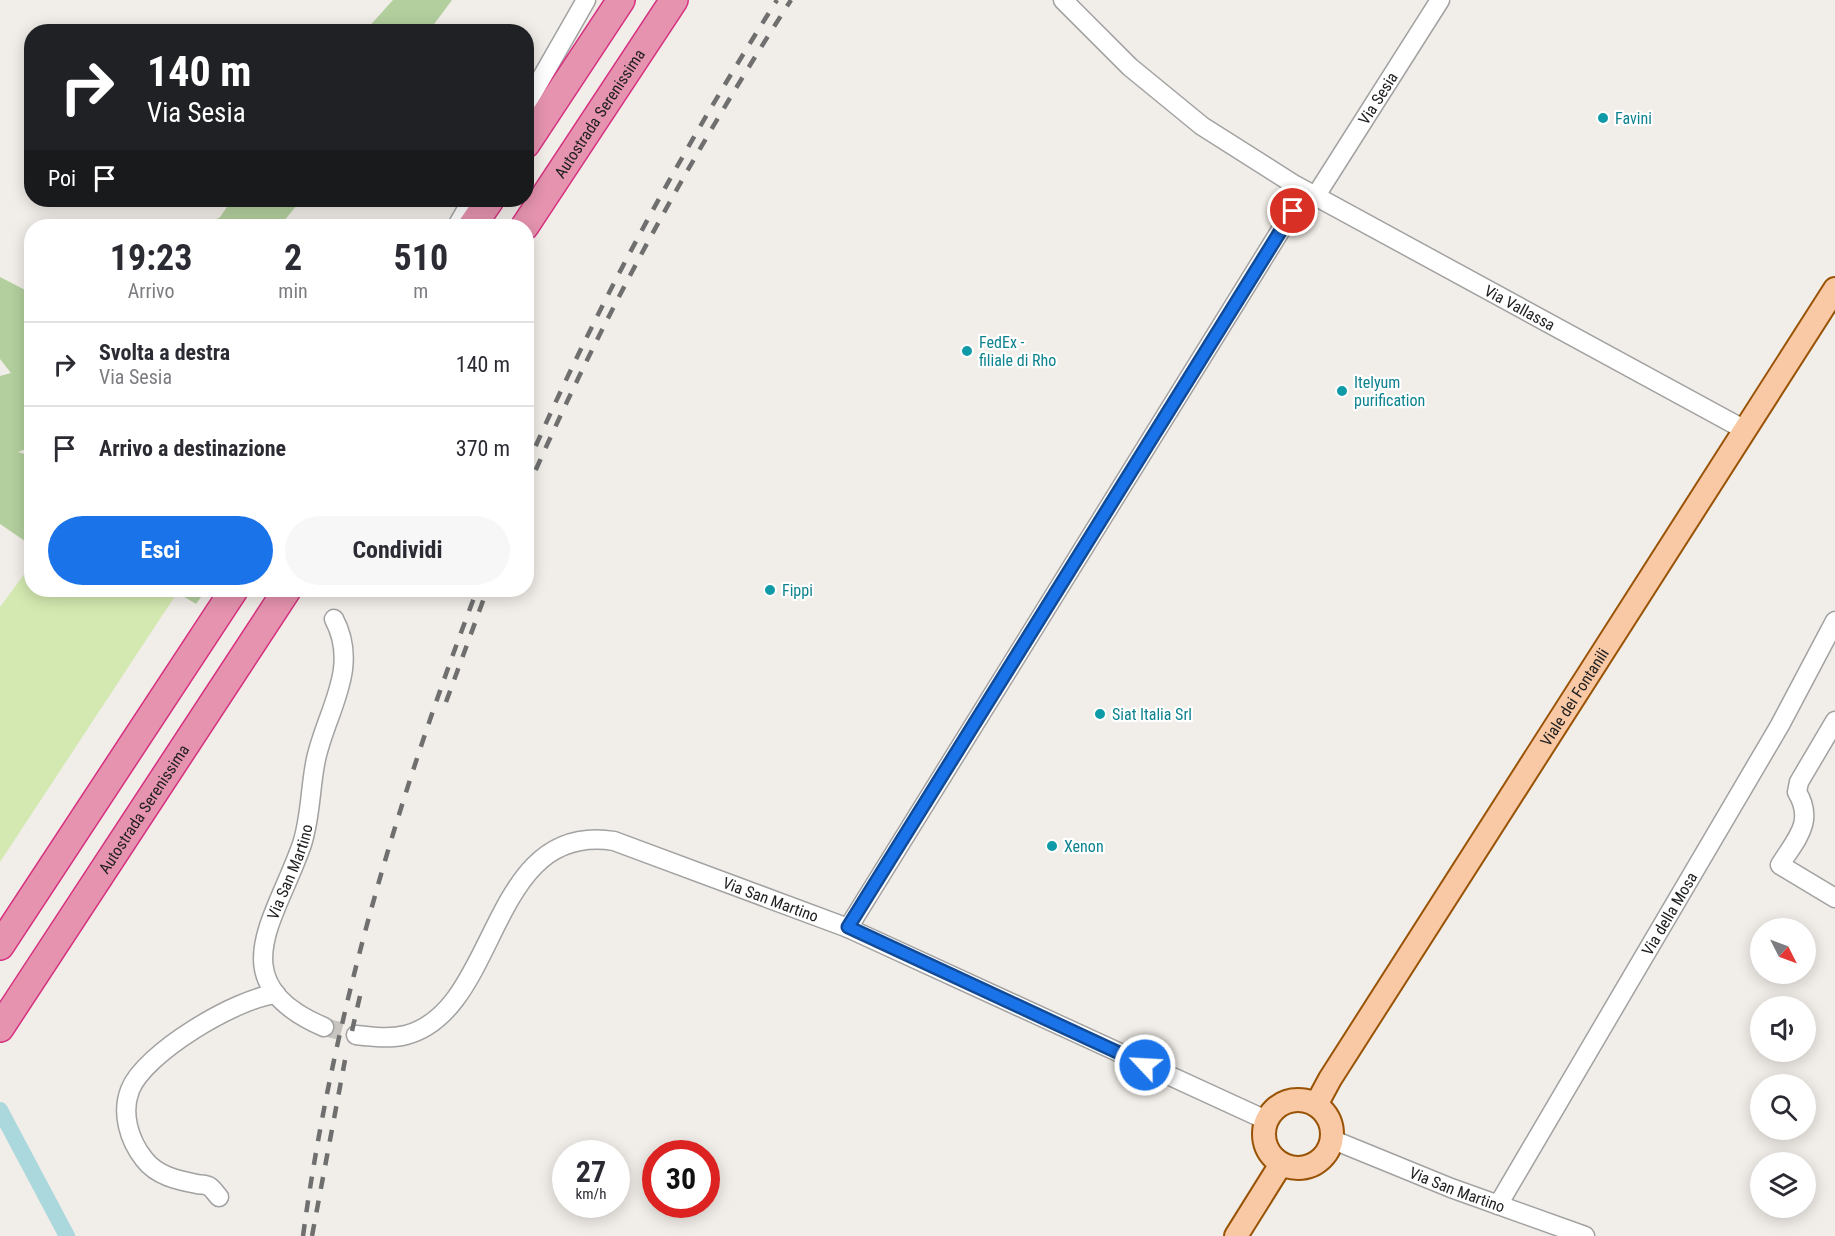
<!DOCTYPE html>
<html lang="it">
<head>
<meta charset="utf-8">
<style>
	:root { --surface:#fff; --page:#f7f7f7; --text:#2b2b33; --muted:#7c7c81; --line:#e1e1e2; --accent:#1a73e8 }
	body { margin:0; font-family:"Roboto Condensed",sans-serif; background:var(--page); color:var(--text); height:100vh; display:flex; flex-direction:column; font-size:22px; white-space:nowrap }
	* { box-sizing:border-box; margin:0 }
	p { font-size:20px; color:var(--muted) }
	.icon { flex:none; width:33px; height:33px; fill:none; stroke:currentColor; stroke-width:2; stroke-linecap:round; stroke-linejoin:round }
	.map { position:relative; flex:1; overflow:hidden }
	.details { position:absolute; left:24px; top:219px; width:510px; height:378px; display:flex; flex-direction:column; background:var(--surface); border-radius:24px; box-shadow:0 3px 15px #0003 }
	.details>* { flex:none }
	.guide { position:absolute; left:24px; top:24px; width:510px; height:183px; border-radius:24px; box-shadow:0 3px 15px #0003; background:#202124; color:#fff; overflow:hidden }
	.needle { width:39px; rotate:132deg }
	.tools { position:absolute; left:1750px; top:918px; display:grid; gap:12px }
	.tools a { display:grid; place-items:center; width:66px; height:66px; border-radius:50%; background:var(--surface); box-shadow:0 3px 15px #0003; font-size:30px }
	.speed { position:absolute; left:552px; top:1140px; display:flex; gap:12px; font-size:30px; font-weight:700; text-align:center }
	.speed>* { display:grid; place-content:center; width:78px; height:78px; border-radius:50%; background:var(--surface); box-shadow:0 3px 15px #0003; line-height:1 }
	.speed small { font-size:15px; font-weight:400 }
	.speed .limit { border:9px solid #d22; background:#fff; color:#111 }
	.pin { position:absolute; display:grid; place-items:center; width:51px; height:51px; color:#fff; margin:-26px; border:3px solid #fff; border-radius:50%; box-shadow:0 2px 6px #0007 }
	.me { position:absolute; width:66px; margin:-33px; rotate:295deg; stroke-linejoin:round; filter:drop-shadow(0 0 4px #0008) }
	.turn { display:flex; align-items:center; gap:21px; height:126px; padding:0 24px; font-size:27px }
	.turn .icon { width:78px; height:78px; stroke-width:2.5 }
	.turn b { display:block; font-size:42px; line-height:51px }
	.then { display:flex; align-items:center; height:57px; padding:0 24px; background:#0003; gap:12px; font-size:22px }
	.eta { display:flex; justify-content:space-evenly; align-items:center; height:102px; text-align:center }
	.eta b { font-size:36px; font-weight:700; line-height:42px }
	.cta { display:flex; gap:12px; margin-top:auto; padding:12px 24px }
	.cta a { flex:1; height:69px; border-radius:36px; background:var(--accent); color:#fff; font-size:24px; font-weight:700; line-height:69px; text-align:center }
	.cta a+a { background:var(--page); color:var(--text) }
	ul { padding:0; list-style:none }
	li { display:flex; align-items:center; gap:18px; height:84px; padding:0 24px; border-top:2px solid var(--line) }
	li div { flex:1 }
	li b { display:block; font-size:22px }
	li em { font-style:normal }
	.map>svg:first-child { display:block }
	.grass { fill:#d4e9b1 }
	.forest { fill:#b3cf9e }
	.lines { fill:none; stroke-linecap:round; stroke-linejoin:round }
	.canal { stroke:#aad8dd; stroke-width:16 }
	.minor-tunnel { stroke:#c7c4c0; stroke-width:18; stroke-dasharray:18 9; stroke-linecap:butt }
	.minor-casing { stroke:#a2a2a2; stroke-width:21 }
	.major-casing { stroke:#995305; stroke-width:26 }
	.highway-casing { stroke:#d62f7f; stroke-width:30 }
	.minor { stroke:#fff; stroke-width:18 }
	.major { stroke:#f9c9a5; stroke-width:22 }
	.highway { stroke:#e593ae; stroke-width:27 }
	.rail { stroke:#6f6f6f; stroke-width:4.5; stroke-dasharray:12 12; stroke-linecap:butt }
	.route-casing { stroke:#114b97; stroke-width:15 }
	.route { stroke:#1a73e8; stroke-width:10 }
	.culture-dot { fill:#0f9aa8; stroke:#fff; stroke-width:2 }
	.labels { text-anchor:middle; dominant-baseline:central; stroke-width:4.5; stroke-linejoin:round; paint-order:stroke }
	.street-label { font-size:16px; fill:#212121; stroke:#fff }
	.culture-label { font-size:16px; fill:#0d838f; stroke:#fff; text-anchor:start }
</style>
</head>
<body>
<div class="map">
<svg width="1835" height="1236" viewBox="0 0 1835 1236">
	<rect width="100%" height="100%" fill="#f1ede8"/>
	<path class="grass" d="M 31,565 L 32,590 L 172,590 L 177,593 L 0,862 L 0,607 Z"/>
	<path class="forest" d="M 393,0 L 452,0 L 429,31 L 365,31 Z
		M 232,200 L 301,200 L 280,226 L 206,226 L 220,217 Z
		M 0,277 L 31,293 L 31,447 L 18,452 L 31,456 L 31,538 L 25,541 L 0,524 L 0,376 L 11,373 L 0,359 Z
		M 173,590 L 206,590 L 196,604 Z"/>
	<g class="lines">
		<path class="canal" d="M 0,1110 L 67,1236"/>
		<path class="minor-tunnel" d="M 324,1027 L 356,1035"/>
		<defs>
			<g id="minor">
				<path id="s1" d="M 1063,0 L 1130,67 L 1202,126 L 1295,185 L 1745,430"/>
				<path d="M 526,105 L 586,0"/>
				<path id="s2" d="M 1315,197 L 1440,0"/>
				<path d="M 457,226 L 472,200"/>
				<path d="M 1835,721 L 1799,782 L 1797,792 C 1815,822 1796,839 1780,865 L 1835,898"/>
				<path d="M 848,928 L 1305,191"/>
				<path id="s3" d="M 324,1027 C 219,982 276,920 302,844 C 311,816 310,787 316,759 C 327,710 360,668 334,619"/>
				<path id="s4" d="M 356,1035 C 373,1037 390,1039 406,1035 C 501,1010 487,821 614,841 L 848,928 L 1266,1120"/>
				<path id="s5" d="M 1331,1139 L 1451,1188 L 1585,1236"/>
				<path d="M 219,1197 C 216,1194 213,1189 210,1187 C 206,1184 201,1185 197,1184 C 177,1180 157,1176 144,1159 C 129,1140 121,1113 130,1090 C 144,1053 237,998 276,994"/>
				<path id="s6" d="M 1498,1205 L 1780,725 L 1835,621"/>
			</g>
			<g id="major">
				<circle cx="1298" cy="1134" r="34"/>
				<path id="s7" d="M 1316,1105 L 1330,1079 L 1835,289"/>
				<path d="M 1236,1236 L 1281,1164"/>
			</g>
			<g id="highway">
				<path d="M 526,144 L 621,0"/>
				<path d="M 472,226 L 490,200"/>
				<path id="s8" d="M 525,226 L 674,0"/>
				<path d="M 0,946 L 234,590"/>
				<path id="s9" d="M 0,1028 L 287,590"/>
			</g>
		</defs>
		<use href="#minor" class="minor-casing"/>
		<use href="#major" class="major-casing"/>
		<use href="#highway" class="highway-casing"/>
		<use href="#minor" class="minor"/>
		<use href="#major" class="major"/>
		<use href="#highway" class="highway"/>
		<path class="rail" d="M 526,468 C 597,305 682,150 777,0
			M 526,492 C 601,320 690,157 791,0
			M 446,702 L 487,590
			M 352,1031 L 362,987
			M 303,1236 C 333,1015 398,797 477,590
			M 312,1236 L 345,1060"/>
	</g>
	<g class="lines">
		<defs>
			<path id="route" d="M 1145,1065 L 848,927 L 1293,211"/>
		</defs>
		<use href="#route" class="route-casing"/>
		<use href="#route" class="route"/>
	</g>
	<g class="culture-dot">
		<circle cx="1603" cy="118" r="6"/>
		<circle cx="967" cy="351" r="6"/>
		<circle cx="1342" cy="391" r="6"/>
		<circle cx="770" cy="590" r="6"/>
		<circle cx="1100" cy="714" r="6"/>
		<circle cx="1052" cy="846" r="6"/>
	</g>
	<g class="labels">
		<g class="street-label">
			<text stroke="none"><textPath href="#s2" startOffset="117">Via Sesia</textPath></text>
			<text stroke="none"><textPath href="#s8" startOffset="135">Autostrada Serenissima</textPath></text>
			<text stroke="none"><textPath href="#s1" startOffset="554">Via Vallassa</textPath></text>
			<text stroke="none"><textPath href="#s7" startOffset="483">Viale dei Fontanili</textPath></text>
			<text stroke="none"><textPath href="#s9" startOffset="262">Autostrada Serenissima</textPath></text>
			<text stroke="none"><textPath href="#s3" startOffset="189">Via San Martino</textPath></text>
			<text stroke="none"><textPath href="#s4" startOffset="522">Via San Martino</textPath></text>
			<text stroke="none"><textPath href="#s6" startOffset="338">Via della Mosa</textPath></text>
			<text stroke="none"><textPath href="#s5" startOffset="136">Via San Martino</textPath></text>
		</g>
		<g class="culture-label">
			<text x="1615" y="118">Favini</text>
			<text x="979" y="342">FedEx -<tspan x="979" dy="18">filiale di Rho</tspan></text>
			<text x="1354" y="382">Itelyum<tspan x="1354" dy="18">purification</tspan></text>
			<text x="782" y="590">Fippi</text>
			<text x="1112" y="714">Siat Italia Srl</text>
			<text x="1064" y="846">Xenon</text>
		</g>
	</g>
</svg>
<div class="tools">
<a><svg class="needle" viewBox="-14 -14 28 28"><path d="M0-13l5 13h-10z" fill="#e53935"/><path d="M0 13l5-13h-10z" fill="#7c7c81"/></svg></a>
<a><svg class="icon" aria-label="sound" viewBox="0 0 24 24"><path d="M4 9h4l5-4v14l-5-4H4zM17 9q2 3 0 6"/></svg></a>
<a><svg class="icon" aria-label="search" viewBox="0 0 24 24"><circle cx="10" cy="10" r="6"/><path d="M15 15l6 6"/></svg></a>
<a><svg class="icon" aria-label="layers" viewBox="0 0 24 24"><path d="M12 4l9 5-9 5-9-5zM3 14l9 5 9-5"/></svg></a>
</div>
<div class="speed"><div>27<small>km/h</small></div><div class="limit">30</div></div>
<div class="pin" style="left:1293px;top:211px;background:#d93025"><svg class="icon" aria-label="arrive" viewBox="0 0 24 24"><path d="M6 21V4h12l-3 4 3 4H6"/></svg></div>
<svg class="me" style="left:1145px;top:1065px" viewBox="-20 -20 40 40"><circle r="17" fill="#1a73e8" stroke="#fff" stroke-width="3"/><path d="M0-11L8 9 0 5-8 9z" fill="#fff"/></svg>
<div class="guide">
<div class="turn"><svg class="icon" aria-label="right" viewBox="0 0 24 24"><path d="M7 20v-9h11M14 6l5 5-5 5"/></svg><div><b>140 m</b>Via Sesia</div></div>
<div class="then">Poi<svg class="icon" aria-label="arrive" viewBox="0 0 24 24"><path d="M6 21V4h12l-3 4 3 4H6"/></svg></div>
</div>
<section class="details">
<div class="eta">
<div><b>19:23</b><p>Arrivo</p></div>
<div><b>2</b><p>min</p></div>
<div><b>510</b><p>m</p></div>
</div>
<ul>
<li><svg class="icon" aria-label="right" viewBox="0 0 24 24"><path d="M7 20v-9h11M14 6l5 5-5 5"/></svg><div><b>Svolta a destra</b><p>Via Sesia</p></div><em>140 m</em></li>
<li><svg class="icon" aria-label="arrive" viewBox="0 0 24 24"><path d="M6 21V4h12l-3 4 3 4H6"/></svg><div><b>Arrivo a destinazione</b></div><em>370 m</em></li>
</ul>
<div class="cta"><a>Esci</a><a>Condividi</a></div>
</section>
</div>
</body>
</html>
